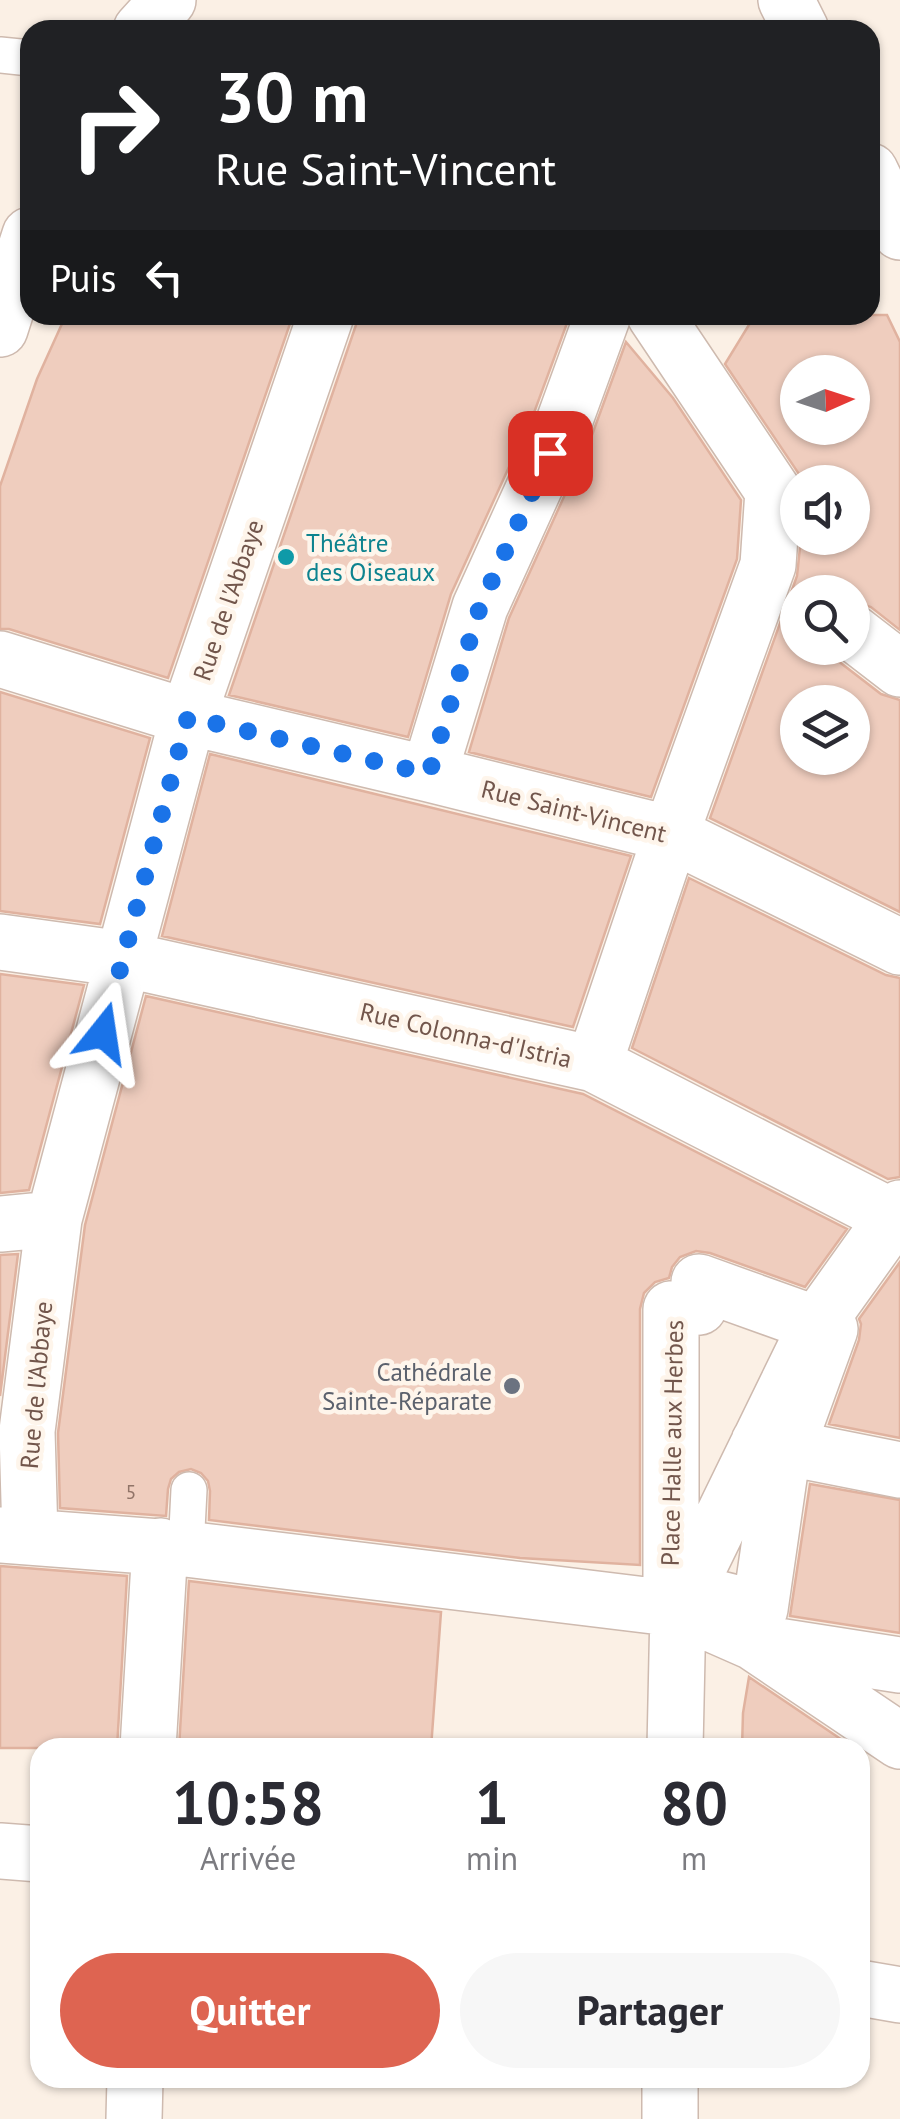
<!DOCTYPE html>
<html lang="fr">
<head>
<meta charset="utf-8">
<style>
	:root { --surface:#fff; --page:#f7f7f7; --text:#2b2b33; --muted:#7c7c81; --accent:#de6451 }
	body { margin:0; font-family:"PT Sans",sans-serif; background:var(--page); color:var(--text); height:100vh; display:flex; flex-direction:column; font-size:38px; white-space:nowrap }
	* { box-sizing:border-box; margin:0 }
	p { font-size:32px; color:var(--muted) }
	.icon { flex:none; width:55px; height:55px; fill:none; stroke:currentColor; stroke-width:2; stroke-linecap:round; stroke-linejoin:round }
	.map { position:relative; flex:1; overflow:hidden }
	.details { position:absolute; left:30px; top:1738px; width:840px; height:350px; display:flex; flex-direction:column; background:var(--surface); border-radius:30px; box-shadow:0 2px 8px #0004 }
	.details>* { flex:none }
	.hud { position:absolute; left:20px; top:20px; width:860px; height:305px; border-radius:30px; box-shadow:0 2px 8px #0004; background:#202124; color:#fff; overflow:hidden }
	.needle { width:65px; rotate:87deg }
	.controls { position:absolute; left:780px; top:355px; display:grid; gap:20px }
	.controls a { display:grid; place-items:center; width:90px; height:90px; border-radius:50%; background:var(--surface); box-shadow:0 2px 8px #0004; font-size:50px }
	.pin { position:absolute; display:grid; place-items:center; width:85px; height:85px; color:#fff; margin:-42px; border-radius:20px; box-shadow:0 5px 15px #0006 }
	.me { position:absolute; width:110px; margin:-55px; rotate:15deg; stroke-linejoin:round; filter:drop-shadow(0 0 8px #0008) }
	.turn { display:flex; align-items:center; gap:35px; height:210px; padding:0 30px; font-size:45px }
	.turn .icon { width:130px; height:130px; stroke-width:2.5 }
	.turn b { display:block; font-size:70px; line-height:85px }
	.then { display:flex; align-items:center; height:95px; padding:0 30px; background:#0003; gap:20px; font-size:38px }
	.eta { display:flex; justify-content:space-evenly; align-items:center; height:170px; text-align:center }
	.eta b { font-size:60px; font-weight:600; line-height:70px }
	.action { display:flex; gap:20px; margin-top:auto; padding:20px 30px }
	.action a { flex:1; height:115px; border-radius:60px; background:var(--accent); color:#fff; font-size:40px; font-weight:600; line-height:115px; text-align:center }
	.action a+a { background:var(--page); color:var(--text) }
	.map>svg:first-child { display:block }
	.building { fill:#efcdbe; stroke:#e0b29f; stroke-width:2.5; fill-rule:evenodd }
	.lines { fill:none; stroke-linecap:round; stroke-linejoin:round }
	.lane-casing { stroke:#cebaaf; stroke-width:38 }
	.street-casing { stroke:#cebaaf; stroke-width:58 }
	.lane { stroke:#fff; stroke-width:35 }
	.street { stroke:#fff; stroke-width:55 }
	.route { stroke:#1a73e8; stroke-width:18; stroke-dasharray:0 32.4 }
	.culture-dot { fill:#0f9aa8; stroke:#fef5eb; stroke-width:4 }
	.worship-dot { fill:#6b7280; stroke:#fef5eb; stroke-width:4 }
	.labels { text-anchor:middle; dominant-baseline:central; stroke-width:9; stroke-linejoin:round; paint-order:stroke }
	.number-label { font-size:20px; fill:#917468 }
	.culture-label { font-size:25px; fill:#0d838f; stroke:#fef5eb; text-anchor:start }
	.street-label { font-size:25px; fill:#72564c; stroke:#fef5eb }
	.worship-label { font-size:25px; fill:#5b616d; stroke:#fef5eb; text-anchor:end }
</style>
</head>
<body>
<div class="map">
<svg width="900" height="2119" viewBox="0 0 900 2119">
	<rect width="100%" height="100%" fill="#fbf0e5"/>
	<path class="building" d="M 66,315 L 293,315 L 168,678 L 9,629 L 0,629 L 0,486 L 37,379 Z
		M 356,315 L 570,315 L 535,410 L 451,594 L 408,737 L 229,695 L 356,325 Z
		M 755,315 L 887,315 L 900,342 L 900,630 L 871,607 L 852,601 L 852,592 L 798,592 L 798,648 L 826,648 L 833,657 L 881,694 L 900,700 L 900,912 L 710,818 L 797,576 L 801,538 L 852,538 L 852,482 L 802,482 L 799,474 L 725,364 ZM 798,372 L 852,372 L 852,428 L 798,428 ZM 798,702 L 852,702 L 852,758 L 798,758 Z
		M 626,342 L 673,398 L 741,500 L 737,559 L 651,797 L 469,752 L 509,618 L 592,435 Z
		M 0,692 L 150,738 L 100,924 L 0,911 Z
		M 210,754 L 631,856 L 573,1027 L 162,936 Z
		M 689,878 L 886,975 L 900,978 L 900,1177 L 888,1179 L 632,1048 Z
		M 0,974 L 84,985 L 29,1190 L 0,1193 Z
		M 146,996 L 583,1094 L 847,1229 L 805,1287 L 710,1253 L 696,1251 L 680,1257 L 672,1267 L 669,1278 L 655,1282 L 644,1293 L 640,1309 L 640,1565 L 520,1558 L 209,1520 L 210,1491 L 208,1481 L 201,1473 L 191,1469 L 179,1472 L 171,1479 L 168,1489 L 166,1516 L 60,1508 L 58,1433 L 85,1225 Z
		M 18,1254 L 0,1396 L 0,1255 Z
		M 900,1262 L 900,1438 L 829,1424 L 859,1340 L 861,1324 L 859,1319 Z
		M 810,1484 L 900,1500 L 900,1633 L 790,1616 Z
		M 0,1566 L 127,1576 L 117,1748 L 0,1748 Z
		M 189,1581 L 441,1612 L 431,1748 L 179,1748 Z
		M 749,1677 L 854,1748 L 742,1748 L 743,1713 Z"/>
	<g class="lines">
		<defs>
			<path id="lane" d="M 0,55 L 30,58
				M 186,1549 L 189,1490"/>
			<path id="street" d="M 786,0 L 801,30
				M 141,30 L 168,0
				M 870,171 L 900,232
				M 0,329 L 30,235
				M 852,632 L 900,669
				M 0,659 L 188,717 L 429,774 L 671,834 L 900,947
				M 429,774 L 480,607 L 564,422 L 603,315
				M 0,942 L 123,959 L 594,1064 L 900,1221
				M 594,1064 L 676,820 L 768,565 L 773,491 L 655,315
				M 0,1224 L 54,1219
				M 699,1282 L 830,1329 L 781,1464 L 760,1609 L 671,1587 L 671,1309 L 699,1307 Z
				M 759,1442 L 900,1470
				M 0,1535 L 186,1549 L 678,1609 L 753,1642 L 900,1741
				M 30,1536 L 27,1431 L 54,1219 L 188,717 L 326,315
				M 771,1645 L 900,1665
				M 148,1748 L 160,1546
				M 675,1748 L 678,1609 L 817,1324 L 900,1208
				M 0,1851 L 40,1854
				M 860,1988 L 900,1995
				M 670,2078 L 670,2119
				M 134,2119 L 135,2078"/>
		</defs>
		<use href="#lane" class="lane-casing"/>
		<use href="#street" class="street-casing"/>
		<use href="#lane" class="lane"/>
		<use href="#street" class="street"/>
	</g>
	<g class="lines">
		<path class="route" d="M 103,1033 L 188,717 L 429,774 L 480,607 L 550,453"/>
	</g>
	<circle class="culture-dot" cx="286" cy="557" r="10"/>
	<circle class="worship-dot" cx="512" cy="1386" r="10"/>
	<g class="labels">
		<g class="number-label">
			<text x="131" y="1492">5</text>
		</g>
		<g class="culture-label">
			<text x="306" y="543">Théâtre<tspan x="306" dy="29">des Oiseaux</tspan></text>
		</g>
		<g class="street-label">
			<text transform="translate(228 600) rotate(-71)">Rue de l'Abbaye</text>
			<text transform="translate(574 811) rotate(14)">Rue Saint-Vincent</text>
			<text transform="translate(466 1035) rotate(13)">Rue Colonna-d'Istria</text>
			<text transform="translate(36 1385) rotate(-85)">Rue de l'Abbaye</text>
			<text transform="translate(672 1443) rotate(-89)">Place Halle aux Herbes</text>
		</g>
		<g class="worship-label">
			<text x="492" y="1372">Cathédrale<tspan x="492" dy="29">Sainte-Réparate</tspan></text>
		</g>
	</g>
</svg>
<div class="controls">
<a><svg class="needle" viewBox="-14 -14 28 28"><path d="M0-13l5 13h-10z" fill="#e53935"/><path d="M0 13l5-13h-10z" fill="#7c7c81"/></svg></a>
<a><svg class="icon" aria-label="sound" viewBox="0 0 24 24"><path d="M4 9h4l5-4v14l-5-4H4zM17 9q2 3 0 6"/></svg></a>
<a><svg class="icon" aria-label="search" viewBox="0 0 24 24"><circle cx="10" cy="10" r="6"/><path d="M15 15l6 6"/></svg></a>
<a><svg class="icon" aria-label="layers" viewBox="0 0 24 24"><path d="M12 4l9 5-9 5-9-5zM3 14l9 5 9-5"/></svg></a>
</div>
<div class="pin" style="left:550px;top:453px;background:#d93025"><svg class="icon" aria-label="arrive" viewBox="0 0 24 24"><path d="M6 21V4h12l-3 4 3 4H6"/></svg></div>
<svg class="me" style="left:103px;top:1033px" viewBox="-20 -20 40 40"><path d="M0-17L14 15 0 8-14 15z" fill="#1a73e8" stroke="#fff" stroke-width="4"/></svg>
<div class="hud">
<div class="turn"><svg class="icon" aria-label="right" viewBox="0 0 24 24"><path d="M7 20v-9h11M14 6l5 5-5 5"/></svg><div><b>30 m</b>Rue Saint-Vincent</div></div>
<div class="then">Puis<svg class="icon" aria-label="left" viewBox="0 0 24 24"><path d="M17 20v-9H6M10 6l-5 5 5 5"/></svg></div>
</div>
<section class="details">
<div class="eta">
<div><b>10:58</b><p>Arrivée</p></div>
<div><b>1</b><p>min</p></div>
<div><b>80</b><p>m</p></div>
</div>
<div class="action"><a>Quitter</a><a>Partager</a></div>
</section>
</div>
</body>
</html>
